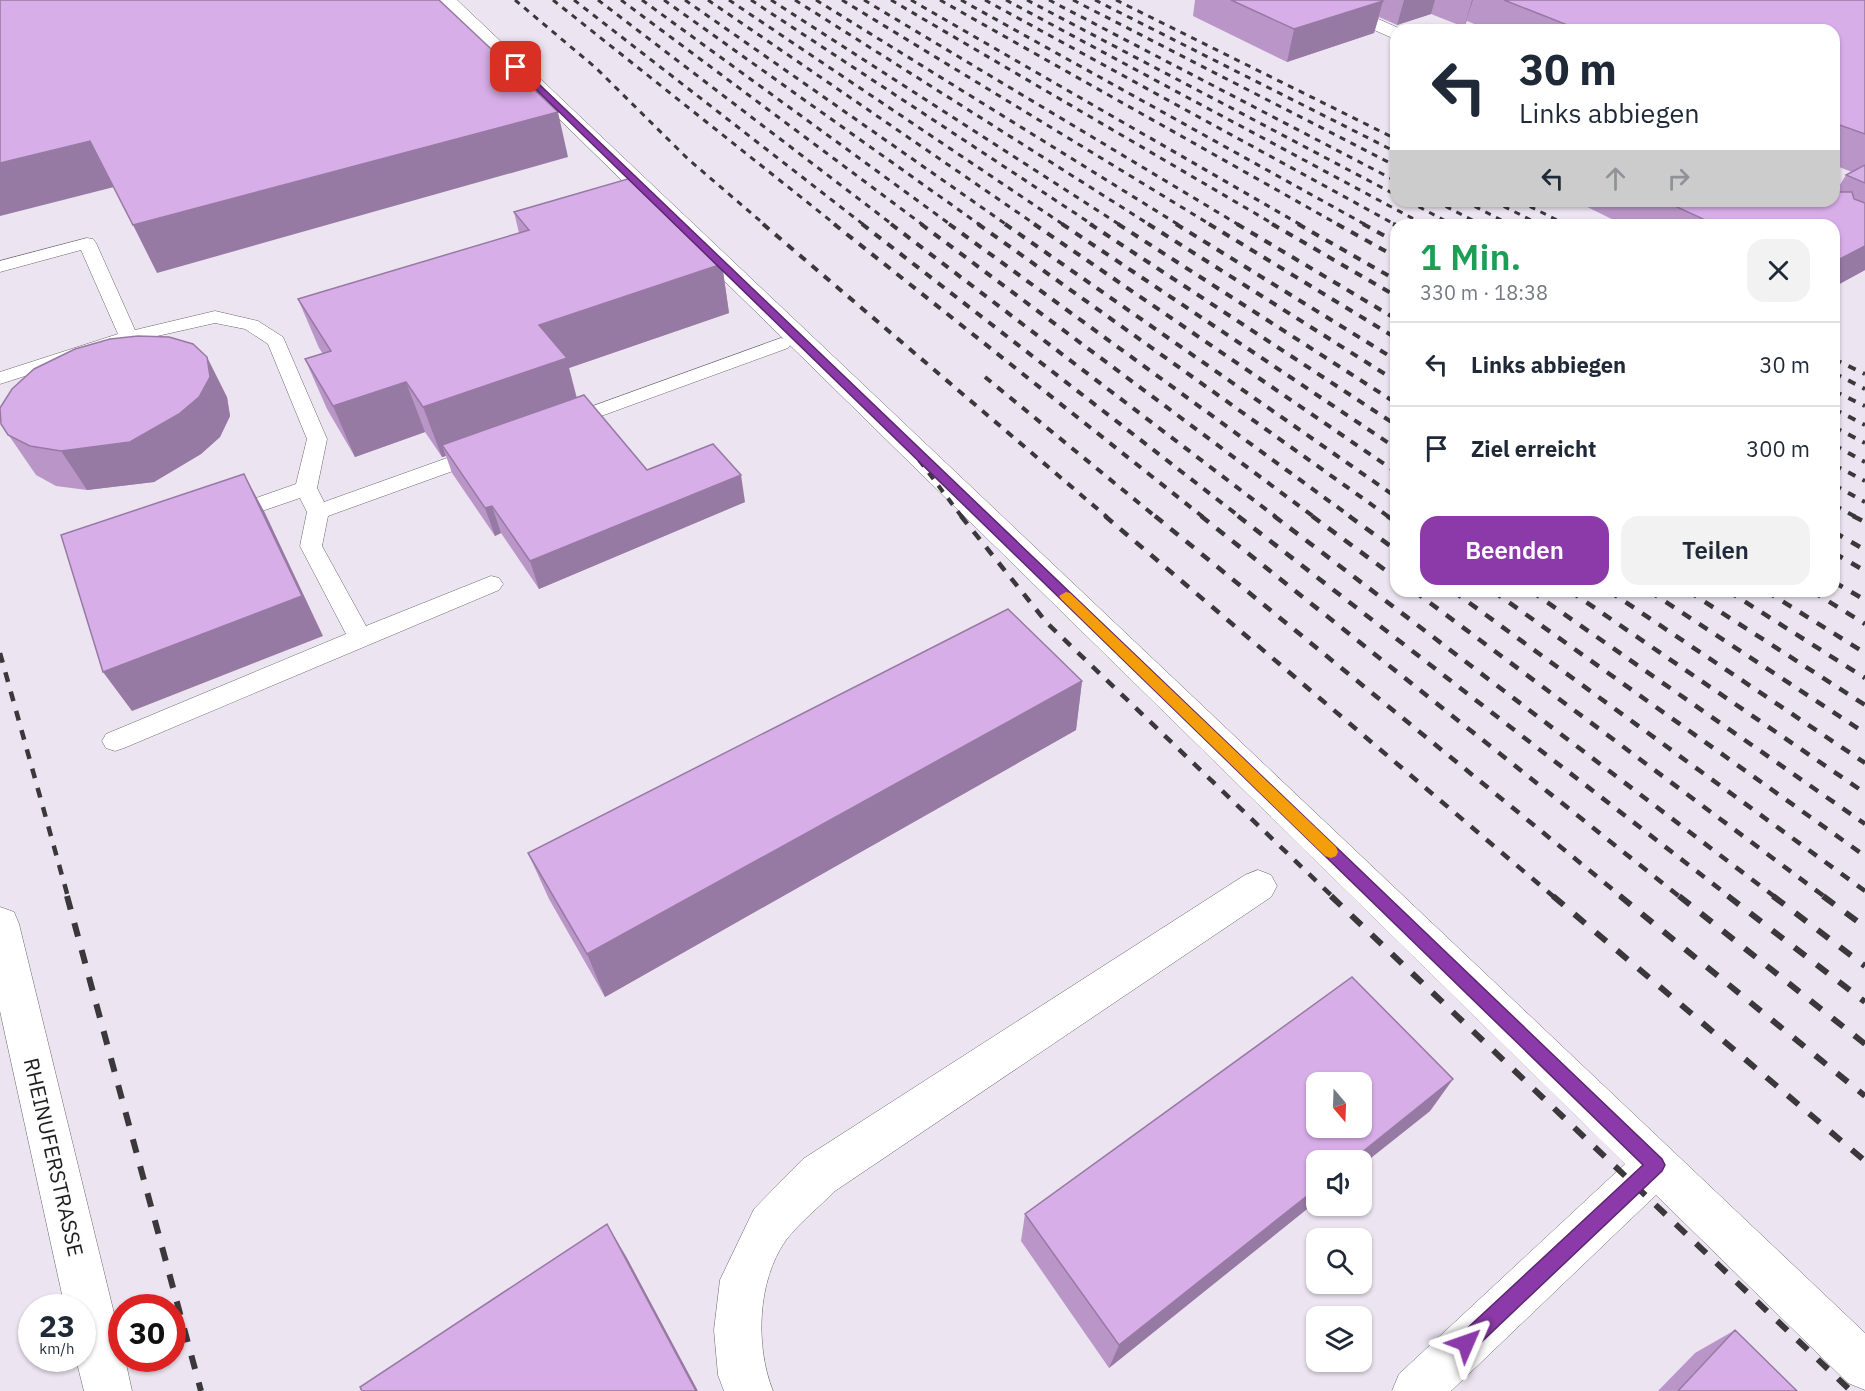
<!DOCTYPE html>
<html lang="de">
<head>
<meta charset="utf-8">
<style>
	:root { --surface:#fff; --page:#f2f2f3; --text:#1f2937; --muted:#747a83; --line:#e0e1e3; --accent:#8c3aa9 }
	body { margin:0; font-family:"IBM Plex Sans",sans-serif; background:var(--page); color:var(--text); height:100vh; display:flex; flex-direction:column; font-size:22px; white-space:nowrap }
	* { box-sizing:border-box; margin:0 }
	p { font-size:20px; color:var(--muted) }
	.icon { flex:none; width:33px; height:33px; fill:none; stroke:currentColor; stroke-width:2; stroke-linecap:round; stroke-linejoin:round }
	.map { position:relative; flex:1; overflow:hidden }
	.drawer { position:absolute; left:1390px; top:219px; width:450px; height:378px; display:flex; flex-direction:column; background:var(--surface); border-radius:18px; box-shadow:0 2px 4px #0004 }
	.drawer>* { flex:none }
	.top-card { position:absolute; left:1390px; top:24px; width:450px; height:183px; border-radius:18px; box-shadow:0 2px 4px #0004; background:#fff; color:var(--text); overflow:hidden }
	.needle { width:39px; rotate:161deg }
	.tools { position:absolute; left:1306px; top:1072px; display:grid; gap:12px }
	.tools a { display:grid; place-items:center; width:66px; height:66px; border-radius:12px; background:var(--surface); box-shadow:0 2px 4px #0004; font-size:30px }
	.speed { position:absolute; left:18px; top:1294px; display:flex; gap:12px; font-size:30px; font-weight:700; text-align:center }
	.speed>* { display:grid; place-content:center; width:78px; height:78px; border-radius:50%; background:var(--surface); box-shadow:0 2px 4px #0004; line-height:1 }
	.speed small { font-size:15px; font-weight:400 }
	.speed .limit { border:9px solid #d22; background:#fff; color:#111 }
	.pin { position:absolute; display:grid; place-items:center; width:51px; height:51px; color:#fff; margin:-26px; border-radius:12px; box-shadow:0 3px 9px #0006 }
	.me { position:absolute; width:66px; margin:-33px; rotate:47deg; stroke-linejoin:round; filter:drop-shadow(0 0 4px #0008) }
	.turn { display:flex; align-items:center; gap:21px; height:126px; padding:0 30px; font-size:27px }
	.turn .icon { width:78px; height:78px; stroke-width:2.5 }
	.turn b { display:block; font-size:42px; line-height:51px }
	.lanes { display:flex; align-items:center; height:57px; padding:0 30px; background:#0003; justify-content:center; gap:30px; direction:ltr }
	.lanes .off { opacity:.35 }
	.round { display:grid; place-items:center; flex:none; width:63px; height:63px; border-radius:18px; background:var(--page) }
	.headline { display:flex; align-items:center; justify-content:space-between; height:102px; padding:0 30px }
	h1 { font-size:36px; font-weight:600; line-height:45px; color:#1e9e55 }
	.action { display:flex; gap:12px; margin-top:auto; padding:12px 30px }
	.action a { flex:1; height:69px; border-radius:18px; background:var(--accent); color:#fff; font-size:24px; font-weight:600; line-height:69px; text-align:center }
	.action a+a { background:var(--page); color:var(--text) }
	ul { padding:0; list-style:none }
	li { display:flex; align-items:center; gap:18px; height:84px; padding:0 30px; border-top:2px solid var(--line) }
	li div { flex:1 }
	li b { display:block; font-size:22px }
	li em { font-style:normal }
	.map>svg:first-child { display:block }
	.built { fill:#ece4f0; fill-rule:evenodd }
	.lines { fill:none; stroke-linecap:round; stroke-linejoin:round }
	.service-casing { stroke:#6a676b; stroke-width:1 }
	.minor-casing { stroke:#6a676b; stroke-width:1 }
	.service { fill:#fff; fill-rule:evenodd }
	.minor { fill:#fff; fill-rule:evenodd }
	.rail-far3 { stroke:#3a383b; stroke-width:3; stroke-dasharray:6 6; stroke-linecap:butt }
	.rail-far2 { stroke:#3a383b; stroke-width:4; stroke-dasharray:8 8; stroke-linecap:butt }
	.rail-far1 { stroke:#3a383b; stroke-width:4.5; stroke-dasharray:10 10; stroke-linecap:butt }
	.rail { stroke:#3a383b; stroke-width:6; stroke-dasharray:14 14; stroke-linecap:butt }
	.wall { fill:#ba96c8 }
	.shaded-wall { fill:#977aa3 }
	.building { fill:#d8aee9; stroke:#977aa3; stroke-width:1.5; fill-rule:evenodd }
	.route { fill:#8c3aa9; stroke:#5b266e; stroke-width:1.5 }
	.slow { fill:#f59e0b }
	.labels { text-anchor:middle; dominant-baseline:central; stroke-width:6; stroke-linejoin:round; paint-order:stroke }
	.near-street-label { font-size:21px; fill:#1e1d1f; stroke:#fefeff }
</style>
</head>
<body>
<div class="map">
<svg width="1865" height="1391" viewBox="0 0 1865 1391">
	<rect width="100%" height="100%" fill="#f3eff4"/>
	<path class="built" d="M 0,0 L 1865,0 L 1865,1391 L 0,1391 ZM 1396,30 L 1834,30 L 1834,201 L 1396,201 ZM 1396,225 L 1834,225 L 1834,591 L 1396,591 ZM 1317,1083 L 1362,1083 L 1362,1128 L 1317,1128 ZM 1317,1161 L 1362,1161 L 1362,1206 L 1317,1206 ZM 1317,1239 L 1362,1239 L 1362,1284 L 1317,1284 ZM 32,1308 L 82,1308 L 82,1359 L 32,1359 ZM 122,1308 L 172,1308 L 172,1359 L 122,1359 ZM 1317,1317 L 1362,1317 L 1362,1362 L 1317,1362 Z"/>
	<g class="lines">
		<defs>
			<path id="service" d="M 87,238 L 93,239 L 96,243 L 135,330 L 215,311 L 258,321 L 283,337 L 327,439 L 317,488 L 324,502 L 475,448 L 482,446 L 489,448 L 493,453 L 489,458 L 328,516 L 322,546 L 366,626 L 491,576 L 499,578 L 503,584 L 499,590 L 124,748 L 115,751 L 106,748 L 102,741 L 106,734 L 346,634 L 300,546 L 307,512 L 300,498 L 227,523 L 219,521 L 216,516 L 219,511 L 296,484 L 307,439 L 268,344 L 245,329 L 215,323 L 135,341 L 0,384 L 0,372 L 118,334 L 81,250 L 0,272 L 0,261 Z
				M 781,338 L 788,340 L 791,344 L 788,348 L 571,427 L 564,429 L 557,427 L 554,423 L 557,419 Z"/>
			<path id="minor" d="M 438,0 L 457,0 L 1865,1333 L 1865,1390 L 1848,1383 L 1656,1195 L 1451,1391 L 1392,1391 L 1399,1374 L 1625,1164 Z
				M 1313,0 L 1336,0 L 1403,30 L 1396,30 L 1396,38 L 1390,37 L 1316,4 Z
				M 1258,870 L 1271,875 L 1277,886 L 1271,897 L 835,1191 C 819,1207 800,1222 786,1240 C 757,1281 755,1346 773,1391 L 724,1391 L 718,1375 L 714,1330 L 720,1280 L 754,1209 L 803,1159 L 1245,875 Z
				M 0,907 L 14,912 L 19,924 L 122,1346 L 122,1359 L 125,1359 L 132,1391 L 84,1391 L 76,1359 L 82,1359 L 82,1308 L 65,1308 L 0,1011 Z"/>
		</defs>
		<use href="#service" class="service-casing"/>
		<use href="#minor" class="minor-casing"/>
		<use href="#service" class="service"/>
		<use href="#minor" class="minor"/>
		<path class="rail-far3" d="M 515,0 L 596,68 L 688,159 L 765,225
			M 553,0 L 836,225
			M 574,0 L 864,225
			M 598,0 L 893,225
			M 621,0 L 923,225
			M 642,0 L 951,225
			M 664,0 L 980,225
			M 685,0 L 1007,225
			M 708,0 L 1036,225
			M 729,0 L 1064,225
			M 751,0 L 1093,225
			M 771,0 L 1120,225
			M 795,0 L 1150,225
			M 816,0 L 1179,225
			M 842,0 L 1211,225
			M 864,0 L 1239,225
			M 891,0 L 1275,225
			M 911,0 L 1301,225
			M 940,0 L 1339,225
			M 961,0 L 1366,225
			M 985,0 L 1396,225
			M 1006,0 L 1425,225
			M 1027,0 L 1396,195
			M 1049,0 L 1396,181
			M 1073,0 L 1396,166
			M 1095,0 L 1396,152
			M 1116,0 L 1396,139
			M 1408,201 L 1453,225
			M 1435,201 L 1482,225
			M 1464,201 L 1511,225
			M 1493,201 L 1541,225
			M 1519,201 L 1567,225"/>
		<path class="rail-far2" d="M 763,224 L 1107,517
			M 834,224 L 1203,517
			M 862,224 L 1240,517
			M 891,224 L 1276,517
			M 921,224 L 1314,517
			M 949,224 L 1351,517
			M 978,224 L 1389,517
			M 1005,224 L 1396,497
			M 1034,224 L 1396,472
			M 1062,224 L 1396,448
			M 1090,224 L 1396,425
			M 1118,224 L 1396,403
			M 1148,224 L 1396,381
			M 1176,224 L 1396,360
			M 1209,224 L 1396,338
			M 1237,224 L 1396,319
			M 1272,224 L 1396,296
			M 1298,224 L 1396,280
			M 1337,224 L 1396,257
			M 1363,224 L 1396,242
			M 1393,224 L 1396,225
			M 1422,224 L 1425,225
			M 1450,224 L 1453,225
			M 1479,224 L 1482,225
			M 1508,224 L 1511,225
			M 1538,224 L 1541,225
			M 1564,224 L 1567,225
			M 1834,359 L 1865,374
			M 1834,373 L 1865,389
			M 985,377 L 1156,517
			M 1834,391 L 1865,406
			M 1834,409 L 1865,425
			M 1834,427 L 1865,443
			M 1834,445 L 1865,462
			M 919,460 L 962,517
			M 1834,465 L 1865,481
			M 1834,485 L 1865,502
			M 1834,505 L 1856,517"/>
		<path class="rail-far1" d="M 961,516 L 1047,623 L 1333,897
			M 1105,516 L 1554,897
			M 1155,516 L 1622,897
			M 1201,516 L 1680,897
			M 1238,516 L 1730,897
			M 1274,516 L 1775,897
			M 1312,516 L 1396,578
			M 1349,516 L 1396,550
			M 1387,516 L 1396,522
			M 1853,516 L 1865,522
			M 1834,532 L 1865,550
			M 1834,553 L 1865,571
			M 1834,582 L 1865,600
			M 1414,591 L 1825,897
			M 1453,591 L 1865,891
			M 1493,591 L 1865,856
			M 1531,591 L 1865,824
			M 1570,591 L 1865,793
			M 1609,591 L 1865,763
			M 1649,591 L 1865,733
			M 1688,591 L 1865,705
			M 1728,591 L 1865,678
			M 1766,591 L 1865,653
			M 1812,591 L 1865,624
			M 0,653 L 68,897"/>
		<path class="rail" d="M 67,896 L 201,1391
			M 1331,896 L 1851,1391
			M 1553,896 L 1865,1161
			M 1620,896 L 1865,1096
			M 1679,896 L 1865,1044
			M 1728,896 L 1865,1002
			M 1773,896 L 1865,966
			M 1823,896 L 1865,927"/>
	</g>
	<path class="wall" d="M 1195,0 L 1865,0 L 1865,270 L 1834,287 L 1834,225 L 1624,225 L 1575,201 L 1834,201 L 1836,191 L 1846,175 L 1852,172 L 1834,165 L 1834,30 L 1489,30 L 1467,21 L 1464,27 L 1431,14 L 1397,25 L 1379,17 L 1374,33 L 1287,62 L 1193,16 Z
		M 514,212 L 722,264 L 729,313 L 569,368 L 577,398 L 647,470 L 745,502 L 539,589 L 501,533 L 495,536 L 452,473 L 446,456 L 442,457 L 425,432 L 355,457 L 327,409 L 305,359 L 323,354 L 319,348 L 298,299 L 519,233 Z
		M 227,397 L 230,416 L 220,437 L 201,454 L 154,482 L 87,490 L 56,486 L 36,475 L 1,424 Z
		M 1082,681 L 1076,730 L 605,997 L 549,899 L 528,853 Z
		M 1453,1079 L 1430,1111 L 1362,1165 L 1362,1161 L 1317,1161 L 1317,1201 L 1109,1368 L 1021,1241 L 1025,1214 Z
		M 1735,1330 L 1797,1391 L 1658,1391 L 1695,1353 Z"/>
	<path class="shaded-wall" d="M 1404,0 L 1435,0 L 1431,14 L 1397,25 Z
		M 1472,0 L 1473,0 L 1464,27 Z
		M 1383,1 L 1374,33 L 1287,62 L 1294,29 Z
		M 558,112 L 568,157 L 157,273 L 133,225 Z
		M 90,141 L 114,187 L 0,216 L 0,163 Z
		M 1865,246 L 1865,270 L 1834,287 L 1834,262 Z
		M 722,264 L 729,313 L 569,368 L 579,408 L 442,445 L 446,456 L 442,457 L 423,407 L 539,325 Z
		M 207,357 L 227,397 L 230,416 L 220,437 L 201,454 L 154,482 L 87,490 L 61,451 Z
		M 406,382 L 425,432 L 355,457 L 333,406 Z
		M 244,474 L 265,513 L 323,636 L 132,711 L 103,672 Z
		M 741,475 L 745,502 L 539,589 L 530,561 Z
		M 492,506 L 501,533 L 495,536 L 485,508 Z
		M 1082,681 L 1076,730 L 605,997 L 587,954 Z
		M 1453,1079 L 1430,1111 L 1362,1165 L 1362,1161 L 1351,1161 Z
		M 1317,1188 L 1317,1201 L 1109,1368 L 1119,1345 Z
		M 607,1224 L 627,1258 L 698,1391 L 696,1391 Z"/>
	<path class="building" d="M 0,0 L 439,0 L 558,112 L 133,225 L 90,141 L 0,163 Z
		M 1231,0 L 1381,0 L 1383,1 L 1294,29 Z
		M 1504,0 L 1865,0 L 1865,134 L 1834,123 L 1834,30 L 1580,30 Z
		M 1865,165 L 1865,183 L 1846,175 Z
		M 631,178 L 722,264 L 539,325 L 567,358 L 423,407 L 406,382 L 333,406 L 305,359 L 331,351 L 298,299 L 529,230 L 514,212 Z
		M 1834,191 L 1837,192 L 1852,192 L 1854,199 L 1865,203 L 1865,246 L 1834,262 L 1834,225 L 1716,225 L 1664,201 L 1834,201 Z
		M 138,336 L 169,337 L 193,344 L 207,357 L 210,377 L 199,397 L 179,414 L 130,442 L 61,451 L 30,446 L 8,435 L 1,424 L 0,408 L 12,389 L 34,369 L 75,349 L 110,339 Z
		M 584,395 L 647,470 L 713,444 L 741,475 L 530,561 L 492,506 L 485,508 L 442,445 Z
		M 244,474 L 302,596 L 103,672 L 61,535 Z
		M 1008,609 L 1082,681 L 587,954 L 528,853 Z
		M 1352,977 L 1453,1079 L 1351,1161 L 1317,1161 L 1317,1188 L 1119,1345 L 1025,1214 ZM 1317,1083 L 1362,1083 L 1362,1128 L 1317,1128 Z
		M 607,1224 L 696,1391 L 362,1391 L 360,1387 Z
		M 1735,1330 L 1797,1391 L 1678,1391 Z"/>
	<path class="route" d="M 514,65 L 519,65 L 1662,1159 L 1665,1165 L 1662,1171 L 1473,1350 L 1466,1353 L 1459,1350 L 1456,1343 L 1459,1336 L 1643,1165 L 514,68 Z"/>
	<path class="slow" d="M 1066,592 L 1070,593 L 1336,847 L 1338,852 L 1336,856 L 1331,858 L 1325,856 L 1061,599 L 1059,596 Z"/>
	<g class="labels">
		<g class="near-street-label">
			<text transform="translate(54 1157) rotate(77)">RHEINUFERSTRASSE</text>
		</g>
	</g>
</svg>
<div class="tools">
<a><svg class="needle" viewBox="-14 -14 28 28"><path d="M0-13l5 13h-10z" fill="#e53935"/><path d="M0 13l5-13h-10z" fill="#747a83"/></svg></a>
<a><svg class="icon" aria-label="sound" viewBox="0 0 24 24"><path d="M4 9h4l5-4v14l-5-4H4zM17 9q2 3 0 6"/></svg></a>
<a><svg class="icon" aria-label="search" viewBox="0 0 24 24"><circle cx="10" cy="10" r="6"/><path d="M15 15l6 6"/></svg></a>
<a><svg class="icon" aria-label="layers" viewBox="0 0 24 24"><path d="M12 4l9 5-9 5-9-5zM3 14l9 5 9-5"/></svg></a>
</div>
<div class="speed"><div>23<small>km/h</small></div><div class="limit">30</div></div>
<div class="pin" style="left:516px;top:67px;background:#d93025"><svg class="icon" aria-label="arrive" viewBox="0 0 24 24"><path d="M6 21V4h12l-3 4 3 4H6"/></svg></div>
<svg class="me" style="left:1466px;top:1343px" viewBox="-20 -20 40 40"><path d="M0-17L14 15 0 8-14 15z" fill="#8c3aa9" stroke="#fff" stroke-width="4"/></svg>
<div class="top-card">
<div class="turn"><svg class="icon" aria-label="left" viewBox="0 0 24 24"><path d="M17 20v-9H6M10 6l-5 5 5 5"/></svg><div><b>30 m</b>Links abbiegen</div></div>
<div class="lanes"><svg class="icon" aria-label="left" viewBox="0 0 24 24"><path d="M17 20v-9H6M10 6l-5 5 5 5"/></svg><svg class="icon off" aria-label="ahead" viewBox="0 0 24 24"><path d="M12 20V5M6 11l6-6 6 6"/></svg><svg class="icon off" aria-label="right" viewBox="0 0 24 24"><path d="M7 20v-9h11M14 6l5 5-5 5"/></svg></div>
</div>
<section class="drawer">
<div class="headline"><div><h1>1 Min.</h1><p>330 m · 18:38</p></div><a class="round"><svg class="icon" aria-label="close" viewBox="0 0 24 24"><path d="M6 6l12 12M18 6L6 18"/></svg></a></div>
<ul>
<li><svg class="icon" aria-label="left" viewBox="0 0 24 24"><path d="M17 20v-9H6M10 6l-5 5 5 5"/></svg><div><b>Links abbiegen</b></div><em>30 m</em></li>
<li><svg class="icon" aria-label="arrive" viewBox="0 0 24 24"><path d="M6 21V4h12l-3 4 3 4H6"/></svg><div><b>Ziel erreicht</b></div><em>300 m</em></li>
</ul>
<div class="action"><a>Beenden</a><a>Teilen</a></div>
</section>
</div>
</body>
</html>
